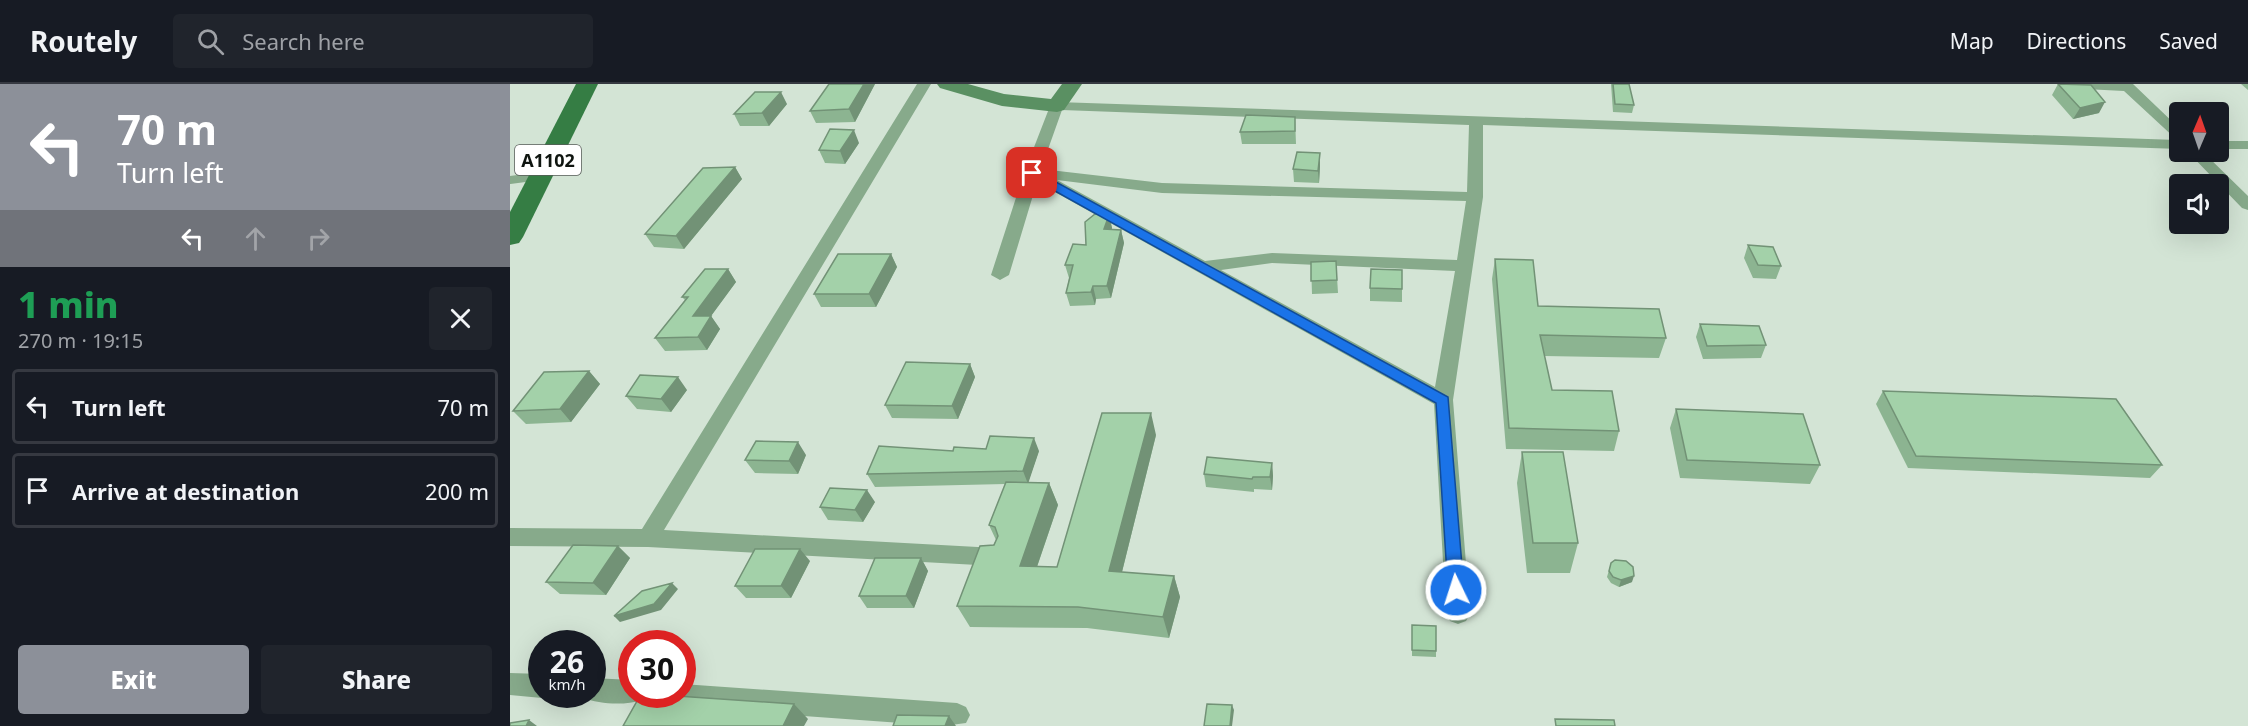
<!DOCTYPE html>
<html lang="en">
<head>
<meta charset="utf-8">
<style>
	:root { --surface:#171b24; --page:#20242c; --text:#f1f3f6; --muted:#9ea1a6; --line:#363941; --accent:#8c9099 }
	body { margin:0; font-family:"Noto Sans",sans-serif; background:var(--page); color:var(--text); height:100vh; display:flex; flex-direction:column; font-size:22px; white-space:nowrap }
	* { box-sizing:border-box; margin:0 }
	p { font-size:20px; color:var(--muted) }
	.icon { flex:none; width:33px; height:33px; fill:none; stroke:currentColor; stroke-width:2; stroke-linecap:round; stroke-linejoin:round }
	.map { position:relative; flex:1; overflow:hidden }
	.drawer { display:flex; flex-direction:column; background:var(--surface); width:510px }
	.drawer>* { flex:none }
	.banner { background:#8c9099; color:#fff; overflow:hidden }
	.needle { width:39px; rotate:2deg }
	.controls { position:absolute; left:1659px; top:18px; display:grid; gap:12px }
	.controls a { display:grid; place-items:center; width:60px; height:60px; border-radius:6px; background:var(--surface); box-shadow:0 6px 24px #0002; font-size:30px }
	.speed { position:absolute; left:18px; top:546px; display:flex; gap:12px; font-size:30px; font-weight:700; text-align:center }
	.speed>* { display:grid; place-content:center; width:78px; height:78px; border-radius:50%; background:var(--surface); box-shadow:0 6px 24px #0002; line-height:1 }
	.speed small { font-size:15px; font-weight:400 }
	.speed .limit { border:9px solid #d22; background:#fff; color:#111 }
	.pin { position:absolute; display:grid; place-items:center; width:51px; height:51px; color:#fff; margin:-26px; border-radius:12px; box-shadow:0 3px 9px #0006 }
	.me { position:absolute; width:66px; margin:-33px; rotate:356deg; stroke-linejoin:round; filter:drop-shadow(0 0 4px #0008) }
	.turn { display:flex; align-items:center; gap:21px; height:126px; padding:0 18px; font-size:27px }
	.turn .icon { width:78px; height:78px; stroke-width:2.5 }
	.turn b { display:block; font-size:42px; line-height:51px }
	.lanes { display:flex; align-items:center; height:57px; padding:0 18px; background:#0003; justify-content:center; gap:30px; direction:ltr }
	.lanes .off { opacity:.35 }
	.round { display:grid; place-items:center; flex:none; width:63px; height:63px; border-radius:6px; background:var(--page) }
	.summary { display:flex; align-items:center; justify-content:space-between; height:102px; padding:0 18px }
	h1 { font-size:36px; font-weight:800; line-height:45px; color:#1e9e55 }
	.primary-button { display:flex; gap:12px; margin-top:auto; padding:12px 18px }
	.primary-button a { flex:1; height:69px; border-radius:6px; background:var(--accent); color:#fff; font-size:24px; font-weight:800; line-height:69px; text-align:center }
	.primary-button a+a { background:var(--page); color:var(--text) }
	ul { padding:0; list-style:none }
	li { display:flex; align-items:center; gap:18px; height:75px; margin:0 12px 9px; padding:0 6px; border:3px solid var(--line); border-radius:6px }
	li div { flex:1 }
	li b { display:block; font-size:22px }
	li em { font-style:normal }
	header { display:flex; align-items:center; gap:36px; box-sizing:border-box; height:84px; padding:0 30px; background:var(--surface); border-bottom:2px solid var(--line) }
	header strong { font-size:28px }
	nav { display:flex; gap:33px; margin-inline-start:auto; font-size:21px }
	.search { width:420px; height:54px; background:var(--page); display:flex; align-items:center; gap:15px; box-sizing:border-box; padding:0 21px; border-radius:6px; color:var(--muted); font-size:22px }
	main { display:flex; flex:1; min-height:0 }
	.map>svg:first-child { display:block }
	.lines { fill:none; stroke-linecap:round; stroke-linejoin:round }
	.service { stroke:#87aa8b; stroke-width:8 }
	.minor { fill:#87aa8b; fill-rule:evenodd }
	.secondary { fill:#5a9062; fill-rule:evenodd }
	.primary { fill:#357d44; fill-rule:evenodd }
	.wall { fill:#8cb491 }
	.shaded-wall { fill:#729276 }
	.building { fill:#a3d1a9; stroke:#729276; stroke-width:1.5 }
	.route { fill:#1a73e8; stroke:#114b97; stroke-width:1.5 }
	.labels { text-anchor:middle; dominant-baseline:central; stroke-width:4.5; stroke-linejoin:round; paint-order:stroke }
	.shield { fill:#fff; stroke:#575b58; stroke-width:1.5 }
	.shield-label { font-size:18px; font-weight:bold; fill:#0f1510 }
</style>
</head>
<body>
<header>
<strong>Routely</strong>
<div class="search"><svg class="icon" aria-label="search" viewBox="0 0 24 24"><circle cx="10" cy="10" r="6"/><path d="M15 15l6 6"/></svg>Search here</div>
<nav><a>Map</a><a>Directions</a><a>Saved</a></nav>
</header>
<main>
<section class="drawer">
<div class="banner">
<div class="turn"><svg class="icon" aria-label="left" viewBox="0 0 24 24"><path d="M17 20v-9H6M10 6l-5 5 5 5"/></svg><div><b>70 m</b>Turn left</div></div>
<div class="lanes"><svg class="icon" aria-label="left" viewBox="0 0 24 24"><path d="M17 20v-9H6M10 6l-5 5 5 5"/></svg><svg class="icon off" aria-label="ahead" viewBox="0 0 24 24"><path d="M12 20V5M6 11l6-6 6 6"/></svg><svg class="icon off" aria-label="right" viewBox="0 0 24 24"><path d="M7 20v-9h11M14 6l5 5-5 5"/></svg></div>
</div>
<div class="summary"><div><h1>1 min</h1><p>270 m · 19:15</p></div><a class="round"><svg class="icon" aria-label="close" viewBox="0 0 24 24"><path d="M6 6l12 12M18 6L6 18"/></svg></a></div>
<ul>
<li><svg class="icon" aria-label="left" viewBox="0 0 24 24"><path d="M17 20v-9H6M10 6l-5 5 5 5"/></svg><div><b>Turn left</b></div><em>70 m</em></li>
<li><svg class="icon" aria-label="arrive" viewBox="0 0 24 24"><path d="M6 21V4h12l-3 4 3 4H6"/></svg><div><b>Arrive at destination</b></div><em>200 m</em></li>
</ul>
<div class="primary-button"><a>Exit</a><a>Share</a></div>
</section>
<div class="map">
<svg width="1738" height="642" viewBox="0 0 1738 642">
	<rect width="100%" height="100%" fill="#d3e4d5"/>
	<g class="lines">
		<path class="service" d="M 0,96 L 30,92"/>
		<path class="minor" d="M 407,0 L 421,0 L 154,446 L 486,464 L 494,466 L 497,473 L 494,480 L 486,482 L 138,463 L 0,462 L 0,444 L 132,445 Z
			M 1548,0 L 1623,0 L 1670,45 L 1670,65 L 973,41 L 973,113 L 943,316 L 960,530 L 956,537 L 948,540 L 940,537 L 936,530 L 924,320 L 527,98 L 499,191 L 490,196 L 481,191 L 514,89 L 540,22 L 547,18 L 1667,56 L 1614,7 L 1555,4 ZM 552,26 L 959,41 L 957,108 L 652,99 L 531,85 ZM 547,96 L 652,109 L 956,117 L 947,176 L 762,169 L 695,177 ZM 762,179 L 945,187 L 925,303 L 711,186 Z
			M 1708,57 L 1738,57 L 1738,65 L 1708,65 Z
			M 1678,68 L 1693,68 L 1738,112 L 1738,126 L 1732,124 Z
			M 0,589 L 32,590 L 32,610 L 40,610 L 32,614 L 0,611 Z
			M 82,594 L 122,596 L 122,610 L 133,610 L 131,616 C 115,622 89,620 73,614 L 72,610 L 82,610 Z
			M 172,600 L 447,619 L 456,623 L 460,631 L 456,639 L 433,642 L 153,622 L 144,618 L 141,610 L 172,610 Z"/>
		<path class="secondary" d="M 427,0 L 458,0 L 494,10 L 541,15 L 552,0 L 572,0 L 554,26 L 547,28 L 492,22 L 430,4 Z"/>
		<path class="primary" d="M 66,0 L 88,0 L 13,153 L 9,159 L 0,161 L 0,128 Z"/>
	</g>
	<path class="wall" d="M 365,0 L 345,38 L 306,39 L 300,27 Z
		M 1101,0 L 1119,0 L 1124,21 L 1122,29 L 1103,28 Z
		M 1548,0 L 1589,29 L 1563,35 L 1542,11 Z
		M 1731,0 L 1738,0 L 1738,6 Z
		M 277,20 L 259,42 L 230,42 L 224,30 Z
		M 785,33 L 786,60 L 732,60 L 730,48 Z
		M 349,59 L 335,80 L 315,79 L 309,66 Z
		M 810,82 L 809,99 L 784,98 L 783,85 Z
		M 225,83 L 232,95 L 174,165 L 144,163 L 135,150 Z
		M 599,131 L 602,144 L 602,145 L 611,146 L 614,159 L 601,214 L 586,215 L 585,221 L 560,222 L 556,209 L 559,194 L 555,181 L 576,161 Z
		M 1238,161 L 1271,182 L 1266,195 L 1243,194 L 1234,174 Z
		M 381,170 L 387,183 L 366,223 L 311,223 L 304,210 Z
		M 985,175 L 1028,222 L 1156,254 L 1149,274 L 1034,272 L 1042,306 L 1109,347 L 1104,367 L 996,365 L 982,195 Z
		M 826,177 L 828,209 L 802,210 L 801,178 Z
		M 218,185 L 226,198 L 201,232 L 210,245 L 197,266 L 155,267 L 145,254 L 175,216 L 172,213 Z
		M 892,186 L 892,218 L 860,217 L 860,204 Z
		M 1190,240 L 1256,261 L 1251,274 L 1193,275 L 1186,253 Z
		M 460,280 L 465,293 L 448,335 L 382,334 L 375,321 Z
		M 79,287 L 90,300 L 61,338 L 16,340 L 3,327 Z
		M 177,306 L 161,328 L 127,325 L 116,312 Z
		M 1373,307 L 1652,381 L 1640,394 L 1398,384 L 1366,320 Z
		M 1166,325 L 1310,381 L 1300,400 L 1170,394 L 1160,344 Z
		M 646,351 L 612,488 L 664,492 L 670,513 L 659,554 L 577,544 L 460,543 L 447,522 L 486,456 L 479,441 L 495,400 L 365,403 L 357,390 L 443,367 L 529,367 L 518,398 L 539,399 L 548,421 L 527,483 L 547,483 Z
		M 1012,368 L 1068,459 L 1060,489 L 1017,489 L 1007,399 Z
		M 296,371 L 288,390 L 245,389 L 235,376 Z
		M 762,379 L 763,392 L 762,406 L 744,405 L 744,408 L 696,403 L 694,390 Z
		M 365,418 L 353,438 L 318,436 L 310,423 Z
		M 108,462 L 120,474 L 96,511 L 50,510 L 36,498 Z
		M 411,474 L 418,487 L 404,524 L 357,524 L 349,512 Z
		M 300,477 L 281,514 L 236,514 L 225,502 Z
		M 1101,479 L 1122,498 L 1109,503 L 1101,499 L 1097,493 Z
		M 902,541 L 926,567 L 926,573 L 902,572 Z"/>
	<path class="shaded-wall" d="M 354,0 L 365,0 L 345,38 L 339,25 Z
		M 271,8 L 277,20 L 259,42 L 252,29 Z
		M 1595,18 L 1589,29 L 1563,35 L 1570,24 Z
		M 344,46 L 349,59 L 335,80 L 330,67 Z
		M 810,69 L 810,82 L 809,99 L 808,87 Z
		M 225,83 L 232,95 L 174,165 L 166,152 Z
		M 599,131 L 602,144 L 597,158 L 594,145 Z
		M 611,146 L 614,159 L 601,214 L 597,202 Z
		M 381,170 L 387,183 L 366,223 L 359,210 Z
		M 218,185 L 226,198 L 201,232 L 210,245 L 197,266 L 188,253 L 183,232 Z
		M 583,202 L 586,215 L 585,221 L 581,208 Z
		M 460,280 L 465,293 L 448,335 L 442,322 Z
		M 79,287 L 90,300 L 61,338 L 50,325 Z
		M 168,293 L 177,306 L 161,328 L 151,315 Z
		M 641,329 L 646,351 L 607,508 L 599,487 Z
		M 524,354 L 529,367 L 518,400 L 513,387 Z
		M 288,358 L 296,371 L 288,390 L 279,377 Z
		M 762,379 L 763,392 L 762,406 L 760,393 Z
		M 539,399 L 548,421 L 520,503 L 510,482 Z
		M 357,406 L 365,418 L 353,438 L 345,426 Z
		M 108,462 L 120,474 L 96,511 L 83,499 Z
		M 290,465 L 300,477 L 281,514 L 271,502 Z
		M 411,474 L 418,487 L 404,524 L 396,512 Z
		M 664,492 L 670,513 L 659,554 L 653,533 Z
		M 1124,492 L 1122,498 L 1109,503 L 1111,496 Z
		M 162,499 L 168,505 L 151,526 L 110,538 L 104,532 Z
		M 284,620 L 298,635 L 294,642 L 273,642 Z
		M 722,621 L 724,626 L 722,642 L 720,642 Z
		M 439,632 L 446,642 L 435,642 Z
		M 19,636 L 27,642 L 16,642 Z"/>
	<path class="building" d="M 319,0 L 354,0 L 339,25 L 300,27 Z
		M 1103,0 L 1119,0 L 1124,21 L 1105,20 Z
		M 1548,0 L 1581,1 L 1595,18 L 1570,24 Z
		M 245,8 L 271,8 L 252,29 L 224,30 Z
		M 736,31 L 785,33 L 785,47 L 730,48 Z
		M 320,45 L 344,46 L 330,67 L 309,66 Z
		M 787,68 L 810,69 L 808,87 L 783,85 Z
		M 225,83 L 166,152 L 135,150 L 193,84 Z
		M 585,130 L 599,131 L 594,145 L 611,146 L 597,202 L 583,202 L 581,208 L 556,209 L 563,181 L 555,181 L 563,160 L 576,161 L 575,138 Z
		M 1238,161 L 1263,163 L 1271,182 L 1248,181 Z
		M 328,170 L 381,170 L 359,210 L 304,210 Z
		M 985,175 L 1023,176 L 1028,222 L 1149,225 L 1156,254 L 1030,251 L 1042,306 L 1102,307 L 1109,347 L 999,344 Z
		M 826,177 L 827,196 L 801,197 L 801,178 Z
		M 195,185 L 218,185 L 183,232 L 201,232 L 188,253 L 145,254 L 178,213 L 172,213 Z
		M 861,185 L 892,186 L 892,205 L 860,204 Z
		M 1190,240 L 1249,242 L 1256,261 L 1197,262 Z
		M 396,278 L 460,280 L 442,322 L 375,321 Z
		M 79,287 L 50,325 L 3,327 L 34,288 Z
		M 130,291 L 168,293 L 151,315 L 116,312 Z
		M 1373,307 L 1606,315 L 1652,381 L 1406,372 Z
		M 1166,325 L 1293,330 L 1310,381 L 1177,376 Z
		M 592,329 L 641,329 L 599,487 L 664,492 L 653,533 L 568,523 L 447,522 L 470,462 L 484,461 L 488,452 L 485,443 L 479,441 L 496,398 L 539,399 L 510,482 L 547,483 Z
		M 480,352 L 524,354 L 513,387 L 357,390 L 369,362 L 443,367 L 444,363 L 476,365 Z
		M 246,357 L 288,358 L 279,377 L 235,376 Z
		M 1012,368 L 1053,368 L 1068,459 L 1023,459 Z
		M 697,373 L 762,379 L 760,393 L 743,393 L 742,395 L 694,390 Z
		M 320,404 L 357,406 L 345,426 L 310,423 Z
		M 63,461 L 108,462 L 83,499 L 36,498 Z
		M 245,465 L 290,465 L 271,502 L 225,502 Z
		M 365,474 L 411,474 L 396,512 L 349,512 Z
		M 1105,476 L 1116,477 L 1123,483 L 1124,492 L 1111,496 L 1103,493 L 1099,487 L 1101,479 Z
		M 162,499 L 144,520 L 104,532 L 132,507 Z
		M 902,541 L 926,542 L 926,567 L 902,566 Z
		M 131,610 L 138,610 L 284,620 L 273,642 L 113,642 Z
		M 697,620 L 722,621 L 720,642 L 694,642 Z
		M 387,631 L 439,632 L 435,642 L 383,642 Z
		M 1045,635 L 1104,636 L 1105,642 L 1046,642 Z
		M 19,636 L 16,642 L 0,642 L 0,639 Z"/>
	<path class="route" d="M 518,87 L 526,87 L 938,313 L 954,506 L 952,511 L 940,511 L 938,506 L 926,319 L 518,92 Z"/>
	<g class="labels">
		<rect class="shield" x="5" y="61" width="66" height="30" rx="4.5"/>
		<g class="shield-label">
			<text x="38" y="76">A1102</text>
		</g>
	</g>
</svg>
<div class="controls">
<a><svg class="needle" viewBox="-14 -14 28 28"><path d="M0-13l5 13h-10z" fill="#e53935"/><path d="M0 13l5-13h-10z" fill="#9ea1a6"/></svg></a>
<a><svg class="icon" aria-label="sound" viewBox="0 0 24 24"><path d="M4 9h4l5-4v14l-5-4H4zM17 9q2 3 0 6"/></svg></a>
</div>
<div class="speed"><div>26<small>km/h</small></div><div class="limit">30</div></div>
<div class="pin" style="left:522px;top:89px;background:#d93025"><svg class="icon" aria-label="arrive" viewBox="0 0 24 24"><path d="M6 21V4h12l-3 4 3 4H6"/></svg></div>
<svg class="me" style="left:946px;top:506px" viewBox="-20 -20 40 40"><circle r="17" fill="#1a73e8" stroke="#fff" stroke-width="3"/><path d="M0-11L8 9 0 5-8 9z" fill="#fff"/></svg>
</div>
</main>
</body>
</html>
